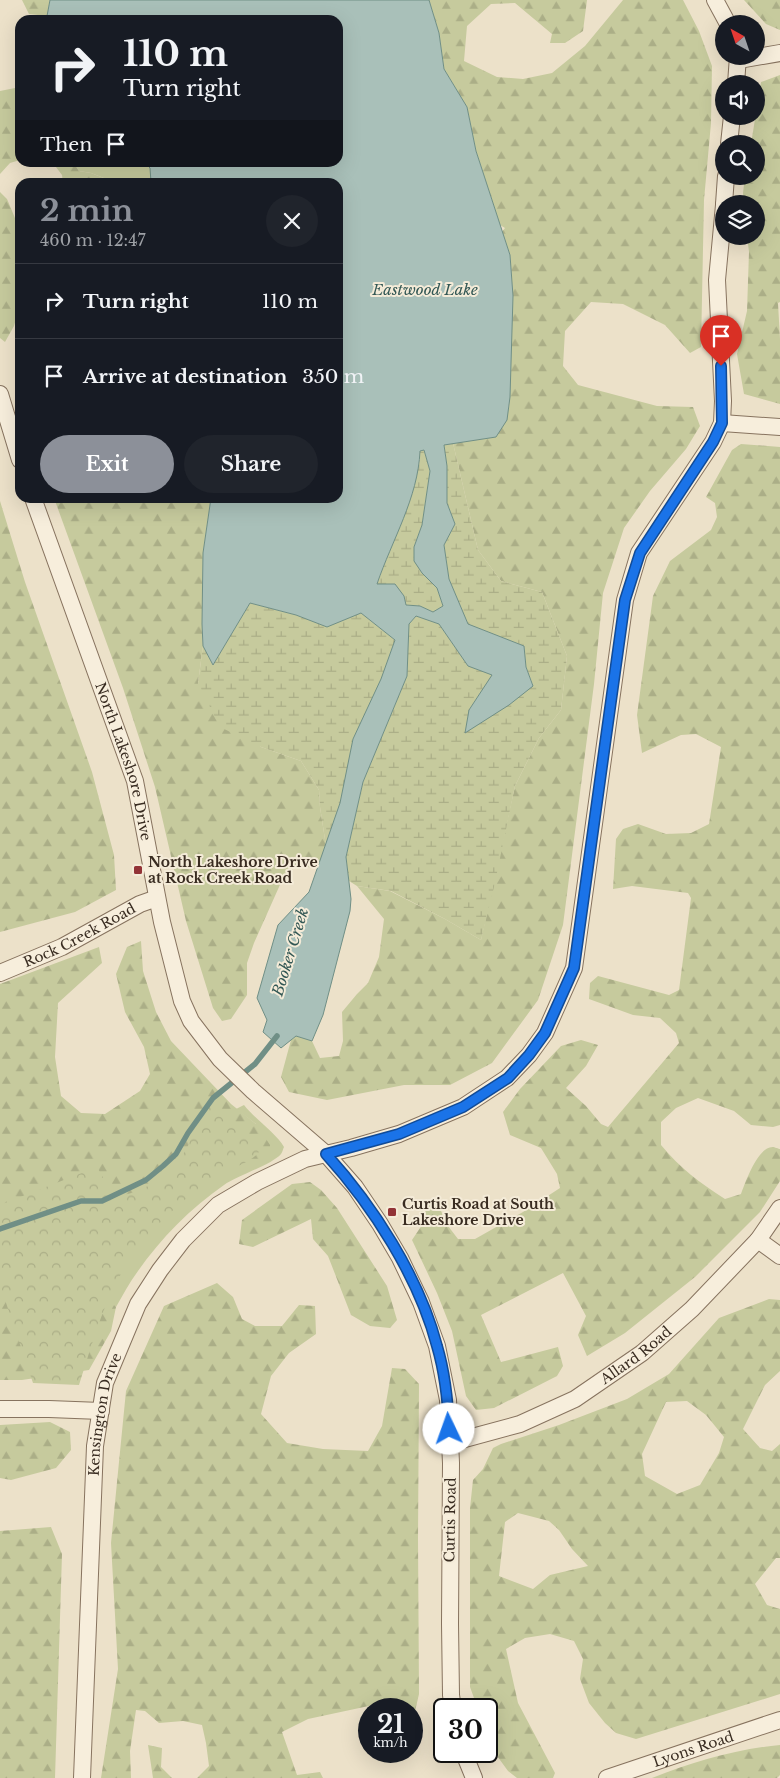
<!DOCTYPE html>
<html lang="en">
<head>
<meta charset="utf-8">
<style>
	:root { --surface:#171b24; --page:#20242c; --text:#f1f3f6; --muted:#9ea1a6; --line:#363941; --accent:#8c9099 }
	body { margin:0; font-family:"Libre Baskerville",serif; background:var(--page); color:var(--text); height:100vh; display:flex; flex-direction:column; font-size:19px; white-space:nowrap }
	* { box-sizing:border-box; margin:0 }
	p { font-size:16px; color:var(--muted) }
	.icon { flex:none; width:28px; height:28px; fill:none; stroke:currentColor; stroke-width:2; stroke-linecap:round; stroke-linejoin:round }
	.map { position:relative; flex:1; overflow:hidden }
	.side { position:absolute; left:15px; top:178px; width:328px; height:325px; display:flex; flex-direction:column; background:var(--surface); border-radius:15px; box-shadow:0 5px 20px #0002 }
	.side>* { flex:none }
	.guide { position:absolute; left:15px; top:15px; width:328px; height:152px; border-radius:15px; box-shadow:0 5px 20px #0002; background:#171b24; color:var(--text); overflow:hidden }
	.needle { width:32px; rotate:320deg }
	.fabs { position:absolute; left:715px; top:15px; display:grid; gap:10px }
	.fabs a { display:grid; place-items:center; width:50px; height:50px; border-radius:50%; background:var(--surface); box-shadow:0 5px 20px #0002; font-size:25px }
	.speed { position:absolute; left:358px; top:1698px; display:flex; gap:10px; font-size:25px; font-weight:700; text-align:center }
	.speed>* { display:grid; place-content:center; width:65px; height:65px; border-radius:50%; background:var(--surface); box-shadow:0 5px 20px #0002; line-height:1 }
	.speed small { font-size:12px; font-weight:400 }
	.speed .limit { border:2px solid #111; border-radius:8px; background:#fff; color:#111 }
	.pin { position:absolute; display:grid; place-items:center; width:42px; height:42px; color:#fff; margin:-51px -21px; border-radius:50% 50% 50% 0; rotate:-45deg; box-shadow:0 0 5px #0007 }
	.pin .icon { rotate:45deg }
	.me { position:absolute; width:55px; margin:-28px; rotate:357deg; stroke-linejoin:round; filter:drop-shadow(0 0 4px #0008) }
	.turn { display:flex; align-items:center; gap:18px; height:105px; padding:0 25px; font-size:22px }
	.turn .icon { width:65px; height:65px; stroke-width:2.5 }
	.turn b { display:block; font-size:35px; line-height:42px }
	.then { display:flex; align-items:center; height:48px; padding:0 25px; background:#0003; gap:10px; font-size:19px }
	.round { display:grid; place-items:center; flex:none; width:52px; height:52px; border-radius:26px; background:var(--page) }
	.summary { display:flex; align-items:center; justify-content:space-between; height:85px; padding:0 25px }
	h1 { font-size:30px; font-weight:700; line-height:38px; color:var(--accent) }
	.primary-button { display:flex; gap:10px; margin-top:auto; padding:10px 25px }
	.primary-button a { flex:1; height:58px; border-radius:30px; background:var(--accent); color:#fff; font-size:20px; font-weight:700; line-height:58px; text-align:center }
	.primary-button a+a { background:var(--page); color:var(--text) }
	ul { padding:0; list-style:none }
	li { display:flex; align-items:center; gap:15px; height:75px; padding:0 25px; border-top:1px solid var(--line) }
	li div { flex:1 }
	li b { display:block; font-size:19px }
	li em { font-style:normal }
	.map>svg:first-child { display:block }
	.grass { fill:#c6ca9d }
	.forest { fill:url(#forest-firs); fill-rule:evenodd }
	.wetland { fill:url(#wetland-marsh) }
	.park { fill:url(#park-crowns) }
	.water { fill:#a9c0b9; stroke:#708f86; fill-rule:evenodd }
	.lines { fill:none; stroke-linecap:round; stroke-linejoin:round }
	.stream { stroke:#708f86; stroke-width:5.5 }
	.minor-casing { stroke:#87735f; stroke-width:18 }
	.minor { stroke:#f7eedc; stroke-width:16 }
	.route-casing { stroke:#114b97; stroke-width:12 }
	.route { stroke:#1a73e8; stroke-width:9 }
	.poi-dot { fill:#923336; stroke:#f4ebd8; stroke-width:2 }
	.labels { text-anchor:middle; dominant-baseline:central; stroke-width:4; stroke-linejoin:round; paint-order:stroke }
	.street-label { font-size:14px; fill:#392c21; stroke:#f4ebd8 }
	.poi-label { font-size:14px; font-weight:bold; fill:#392c21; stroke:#f4ebd8; text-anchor:start }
	.water-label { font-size:15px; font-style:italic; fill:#325754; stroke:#f4ebd8 }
</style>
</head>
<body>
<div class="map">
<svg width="780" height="1778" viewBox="0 0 780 1778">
	<defs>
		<pattern id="forest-firs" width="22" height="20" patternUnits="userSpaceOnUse" patternTransform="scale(1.25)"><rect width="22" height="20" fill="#c6ca9d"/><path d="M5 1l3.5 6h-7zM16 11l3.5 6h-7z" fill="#abae87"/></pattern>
		<pattern id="wetland-marsh" width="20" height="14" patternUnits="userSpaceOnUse" patternTransform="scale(1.25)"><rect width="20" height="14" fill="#c6ca9d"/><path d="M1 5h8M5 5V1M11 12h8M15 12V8" fill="none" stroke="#abae87"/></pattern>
		<pattern id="park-crowns" width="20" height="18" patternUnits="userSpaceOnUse" patternTransform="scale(1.25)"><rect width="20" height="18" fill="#c6ca9d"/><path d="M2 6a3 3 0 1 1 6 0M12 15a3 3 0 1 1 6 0" fill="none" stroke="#abae87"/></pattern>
	</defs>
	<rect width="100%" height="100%" fill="#ece1c9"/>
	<path class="grass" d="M 74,163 L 145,163 L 150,168 L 151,178 L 114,182 L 91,173 L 79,171 Z
		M 244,1105 C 255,1119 277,1134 284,1147 C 283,1149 282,1153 281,1154 C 273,1164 237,1176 224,1185 C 191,1208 161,1238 138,1271 C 129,1283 123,1295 116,1307 L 95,1290 L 60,1233 L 256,1124 L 236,1109 Z"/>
	<path class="forest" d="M 22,0 L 50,0 L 47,16 L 29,14 Z
		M 429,0 L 587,0 L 583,31 L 565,43 L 550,43 L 552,34 L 515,3 L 491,4 L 467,26 L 464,61 L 497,77 L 523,79 L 552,73 L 585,46 L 623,0 L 683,0 L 699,31 L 712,66 L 711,123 L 704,200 L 701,347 L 690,353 L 665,325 L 623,304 L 591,302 L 565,331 L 563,366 L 578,385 L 657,406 L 693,407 L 700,426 L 686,449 L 650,491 L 624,528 L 603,593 L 594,684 L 563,925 L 538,1000 L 492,1063 L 450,1085 L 404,1085 L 327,1100 L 289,1092 L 281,1077 L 291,1040 L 296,1036 L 312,1041 L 320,1058 L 339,1056 L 343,1041 L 342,1012 L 357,994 L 368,983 L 379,957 L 384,919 L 357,886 L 390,891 L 445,919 L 481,940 L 515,786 L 539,738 L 561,710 L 567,656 L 542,592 L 501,581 L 478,550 L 453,443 L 496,437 L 509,408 L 513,296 L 510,255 L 502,232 L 505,228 L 500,225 L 476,151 L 467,107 L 444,69 L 439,33 Z
		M 744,0 L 780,0 L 780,30 L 766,24 Z
		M 780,75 L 780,302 L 778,303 L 780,339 L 780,404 L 744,394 L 737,354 L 747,311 L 749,252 L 747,236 L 756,236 L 756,204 L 744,204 L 743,193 L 745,176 L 756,176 L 756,144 L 751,144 L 761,82 Z
		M 20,87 L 20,160 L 10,163 L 0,174 L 0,91 Z
		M 53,163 L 74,163 L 79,171 L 91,173 L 114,182 L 63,182 L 62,175 Z
		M 0,192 L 7,199 L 20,230 L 20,305 L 14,326 L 5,342 L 0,338 Z
		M 741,444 L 780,447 L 780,1125 L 773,1127 L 751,1125 L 734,1111 L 698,1098 L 676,1108 L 661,1122 L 661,1145 C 680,1168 700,1183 725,1199 L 741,1194 C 745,1183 758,1146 773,1147 C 774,1147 779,1149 780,1149 L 780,1181 L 760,1212 L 695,1277 L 625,1333 L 587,1356 L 578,1335 L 586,1316 L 563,1273 L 481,1315 L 501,1362 L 558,1347 L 563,1366 L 557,1376 L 494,1408 L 476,1410 L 466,1396 L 452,1331 L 437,1293 L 412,1240 L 422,1225 L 421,1207 L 426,1203 L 438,1202 L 445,1222 L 458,1239 L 475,1239 L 523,1212 L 560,1188 L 557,1174 L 541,1148 L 510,1135 L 503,1112 L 520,1089 L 561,1046 L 581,1040 L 598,1045 L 586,1066 L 566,1088 L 586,1106 L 601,1124 L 608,1127 L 679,1043 L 676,1033 L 660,1018 L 633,1015 L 589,999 L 590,983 L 598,976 L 669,995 L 679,990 L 691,898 L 688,893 L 632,886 L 613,889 L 616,839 L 623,829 L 638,824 L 666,834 L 691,833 L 709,824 L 721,747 L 696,734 L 681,735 L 642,753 L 637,715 L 653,596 L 670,561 L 711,530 L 717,517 L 715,503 L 706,497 L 732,450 Z
		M 54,498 L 211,498 L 203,553 L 202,624 L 203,646 L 198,683 L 261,747 L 301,761 L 319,790 L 320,807 L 326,846 L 318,868 L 296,866 L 283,878 L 254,943 L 247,963 L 247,995 L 231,1019 L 222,1021 L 213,1008 L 186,921 L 155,787 L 123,688 Z
		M 0,501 L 25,582 L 92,772 L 114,855 L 116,890 L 75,912 L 0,932 Z
		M 141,941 L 143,971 L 156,1012 L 171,1041 L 231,1104 L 256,1124 L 270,1145 L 270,1154 L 262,1163 L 251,1165 L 241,1148 L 56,1247 L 116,1307 L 111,1331 L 89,1370 L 22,1380 L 0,1380 L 0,984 L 99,947 L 102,963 L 58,1003 L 55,1057 L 61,1096 L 81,1113 L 105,1114 L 140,1091 L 150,1074 L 144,1047 L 125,1012 L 116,974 L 127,947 Z
		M 310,1182 L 321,1190 L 337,1208 L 387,1286 L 397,1320 L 390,1328 L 370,1326 L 351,1315 L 328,1256 L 313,1239 L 311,1219 L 253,1247 L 239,1244 L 242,1220 L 292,1184 Z
		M 217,1283 L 233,1297 L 242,1319 L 255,1326 L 282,1326 L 299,1305 L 315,1306 L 316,1334 L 289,1353 L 271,1376 L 261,1414 L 287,1443 L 323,1449 L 368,1451 L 382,1426 L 392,1368 L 405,1369 L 419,1384 L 418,1539 L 419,1694 L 413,1720 L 411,1719 L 411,1709 L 388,1709 L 378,1704 L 308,1719 L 282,1732 L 297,1775 L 320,1772 L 323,1778 L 197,1778 L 209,1766 L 206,1743 L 202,1725 L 183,1721 L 159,1723 L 145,1711 L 136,1710 L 130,1751 L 131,1778 L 101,1778 L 118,1669 L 111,1543 L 126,1391 L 164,1306 Z
		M 769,1299 L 780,1300 L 780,1371 L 765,1385 L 743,1429 L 760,1448 L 772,1451 L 780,1444 L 780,1558 L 776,1558 L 755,1584 L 767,1605 L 780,1609 L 780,1694 L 636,1739 L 616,1733 L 605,1723 L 589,1703 L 580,1679 L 583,1659 L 574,1641 L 550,1634 L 525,1638 L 506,1649 L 518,1703 L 555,1773 L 553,1778 L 517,1778 L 508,1771 L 492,1749 L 486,1732 L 486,1709 L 478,1709 L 470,1687 L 470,1508 L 473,1480 L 483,1469 L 493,1448 L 501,1444 L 559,1425 L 627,1399 L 669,1374 L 719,1318 ZM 687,1401 L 706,1415 L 724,1437 L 719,1453 L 700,1485 L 677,1494 L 645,1476 L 642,1454 L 666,1402 ZM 518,1513 L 549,1521 L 559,1530 L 572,1549 L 588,1566 L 550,1575 L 533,1589 L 499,1576 L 505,1522 Z
		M 50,1422 L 70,1432 L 71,1450 L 56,1468 L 11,1480 L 0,1478 L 0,1425 Z
		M 51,1527 L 62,1554 L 55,1778 L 0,1778 L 0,1531 Z
		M 148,1745 L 162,1748 L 161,1767 L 172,1778 L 153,1778 Z
		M 780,1745 L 780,1775 L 777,1778 L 652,1778 C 693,1762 736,1749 780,1745 Z"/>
	<path class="wetland" d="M 453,443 L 478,550 L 501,581 L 542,592 L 567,656 L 561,710 L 539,738 L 515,786 L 494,887 L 481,940 L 445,919 L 391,891 L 357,886 L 349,881 L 346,857 L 363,782 L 407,676 L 409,624 L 416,616 L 439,624 L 468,666 L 493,675 L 469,710 L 533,685 L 526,667 L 524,646 L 468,625 L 449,579 L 444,545 L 455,524 L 447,503 L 447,466 L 444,445 Z
		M 424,450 L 430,471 L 422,525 L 414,547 L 422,573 L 437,588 L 443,606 L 433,612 L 420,606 L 406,605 L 404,596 L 377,584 L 419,465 L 420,451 Z
		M 250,603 L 296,615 L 327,626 L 361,613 L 395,640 L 326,846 L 320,807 L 319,790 L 301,761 L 261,747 L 220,727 L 198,683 L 203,646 L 213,665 Z"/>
	<path class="park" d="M 211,1105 L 259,1152 C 251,1162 239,1165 227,1171 C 215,1178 203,1186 192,1194 C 159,1220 130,1253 112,1291 C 98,1321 89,1354 79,1385 L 33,1383 L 0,1285 L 0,1205 L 97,1167 L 114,1197 C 146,1192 173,1175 188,1146 C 191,1140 192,1133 195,1127 C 198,1120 206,1112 211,1105 Z"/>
	<path class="water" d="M 50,0 L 429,0 L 439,33 L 444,69 L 467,107 L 476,151 L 510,255 L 513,296 L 510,397 L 507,420 L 496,437 L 444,445 L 447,466 L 447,503 L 455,524 L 444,545 L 449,579 L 468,624 L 524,646 L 526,667 L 533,686 L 509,705 L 465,733 L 469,710 L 492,675 L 468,666 L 439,624 L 416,616 L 409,624 L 407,676 L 363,782 L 346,857 L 351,899 L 350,911 L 323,1015 L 312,1041 L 296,1036 L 281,1048 L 263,1032 L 267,1020 L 257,998 L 278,925 L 309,892 L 340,803 L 353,739 L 381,679 L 395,640 L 361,613 L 327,627 L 296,615 L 250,603 L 213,665 L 203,646 L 202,624 L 203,553 L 211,498 L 338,498 L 338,182 L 151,182 L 150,168 L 145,163 L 338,162 L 338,20 L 48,20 L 47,16 ZM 424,450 L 430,471 L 422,525 L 414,547 L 414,561 L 422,573 L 437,588 L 443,606 L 433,612 L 420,606 L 406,605 L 404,596 L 395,584 L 377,584 C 392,540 418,498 420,451 Z"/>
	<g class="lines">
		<path class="stream" d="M 0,1229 L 81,1201 L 102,1201 L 146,1180 L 163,1166 L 176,1154 L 188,1133 L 213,1098 L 255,1064 L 277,1036"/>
		<defs>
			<g id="minor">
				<path d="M 715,0 L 728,24"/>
				<path d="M 739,60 L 780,53"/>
				<path d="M 736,84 L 738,56"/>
				<path d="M 729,144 L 732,116"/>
				<path d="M 724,204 L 726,176"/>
				<path d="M 0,394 L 20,460"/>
				<path d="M 722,423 L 780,427"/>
				<path id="s1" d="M 33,498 L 135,781 L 162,922 L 182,1001 L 191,1021 L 220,1059 L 253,1091 L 326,1154 L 355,1187 L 380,1224 L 400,1258 L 421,1302 L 437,1346 L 448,1400 L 451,1463 L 450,1624 L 451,1695 L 453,1709"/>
				<path id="s2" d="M 0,973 L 62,947 L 140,904 L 157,898"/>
				<path d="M 758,1240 L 780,1256"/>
				<path d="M 0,1409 L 49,1409 L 101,1411"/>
				<path id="s3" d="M 450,1443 L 520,1424 L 575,1399 L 642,1353 L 692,1309 L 758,1240 L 780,1208"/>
				<path d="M 463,1751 L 474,1778"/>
				<path id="s4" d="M 82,1778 L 95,1446 L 105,1383 L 138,1304 L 160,1270 L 183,1240 L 218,1205 L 257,1182 L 305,1159 L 351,1148 L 399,1134 L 463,1107 L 507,1078 L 529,1055 L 545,1033 L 574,968 L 625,600 L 639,553 L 713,442 L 722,423 L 723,401 L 717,280 L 724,205"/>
				<path id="s5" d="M 607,1778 L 780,1720"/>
			</g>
		</defs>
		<use href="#minor" class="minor-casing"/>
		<use href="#minor" class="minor"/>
	</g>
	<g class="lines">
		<defs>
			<path id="route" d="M 449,1429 C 448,1401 445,1373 437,1346 C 419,1277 373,1206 326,1154 L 399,1134 L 463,1107 L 508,1078 L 529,1055 L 545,1033 L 574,968 L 625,600 L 640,553 L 713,442 L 722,423 L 721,366"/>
		</defs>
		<use href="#route" class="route-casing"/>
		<use href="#route" class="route"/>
	</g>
	<g class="poi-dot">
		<rect x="133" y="865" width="10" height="10" rx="2.5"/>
		<rect x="387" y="1207" width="10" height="10" rx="2.5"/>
	</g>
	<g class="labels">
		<g class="street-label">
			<text stroke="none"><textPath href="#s1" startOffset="279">North Lakeshore Drive</textPath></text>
			<text stroke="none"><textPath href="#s2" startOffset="88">Rock Creek Road</textPath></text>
			<text stroke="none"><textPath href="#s3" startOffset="208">Allard Road</textPath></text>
			<text stroke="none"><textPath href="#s4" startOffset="365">Kensington Drive</textPath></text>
			<text transform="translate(450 1520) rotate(-89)">Curtis Road</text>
			<text stroke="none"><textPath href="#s5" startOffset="91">Lyons Road</textPath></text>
		</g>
		<g class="poi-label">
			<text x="148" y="862">North Lakeshore Drive<tspan x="148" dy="16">at Rock Creek Road</tspan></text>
			<text x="402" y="1204">Curtis Road at South<tspan x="402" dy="16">Lakeshore Drive</tspan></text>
		</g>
		<g class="water-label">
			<text x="425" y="289">Eastwood Lake</text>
			<text transform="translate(290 952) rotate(-73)">Booker Creek</text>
		</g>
	</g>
</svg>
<div class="fabs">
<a><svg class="needle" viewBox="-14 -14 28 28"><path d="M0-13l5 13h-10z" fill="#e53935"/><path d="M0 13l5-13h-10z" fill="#9ea1a6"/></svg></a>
<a><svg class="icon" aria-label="sound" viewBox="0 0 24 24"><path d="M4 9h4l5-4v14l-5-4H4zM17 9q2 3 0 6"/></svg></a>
<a><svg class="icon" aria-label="search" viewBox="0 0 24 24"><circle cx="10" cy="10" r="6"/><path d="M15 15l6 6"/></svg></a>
<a><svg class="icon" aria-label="layers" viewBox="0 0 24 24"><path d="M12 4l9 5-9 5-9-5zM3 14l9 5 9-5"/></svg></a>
</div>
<div class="speed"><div>21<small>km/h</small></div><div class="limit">30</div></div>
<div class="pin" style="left:721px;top:366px;background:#d93025"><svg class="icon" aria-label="arrive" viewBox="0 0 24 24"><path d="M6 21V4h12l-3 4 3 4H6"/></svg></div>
<svg class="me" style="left:449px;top:1429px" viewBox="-20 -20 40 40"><circle r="19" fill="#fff"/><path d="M0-13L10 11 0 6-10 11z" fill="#1a73e8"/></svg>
<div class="guide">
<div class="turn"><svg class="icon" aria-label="right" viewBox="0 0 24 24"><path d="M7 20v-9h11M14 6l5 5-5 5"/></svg><div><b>110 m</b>Turn right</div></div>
<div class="then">Then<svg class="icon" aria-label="arrive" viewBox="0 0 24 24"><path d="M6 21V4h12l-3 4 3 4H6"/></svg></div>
</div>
<section class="side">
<div class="summary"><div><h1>2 min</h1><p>460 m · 12:47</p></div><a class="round"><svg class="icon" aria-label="close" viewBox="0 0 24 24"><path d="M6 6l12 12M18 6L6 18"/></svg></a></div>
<ul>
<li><svg class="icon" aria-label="right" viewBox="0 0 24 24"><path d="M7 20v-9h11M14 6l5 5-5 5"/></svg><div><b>Turn right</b></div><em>110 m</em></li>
<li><svg class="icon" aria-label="arrive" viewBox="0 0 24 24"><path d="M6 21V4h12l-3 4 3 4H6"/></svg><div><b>Arrive at destination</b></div><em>350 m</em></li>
</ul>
<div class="primary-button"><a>Exit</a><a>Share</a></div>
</section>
</div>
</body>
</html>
